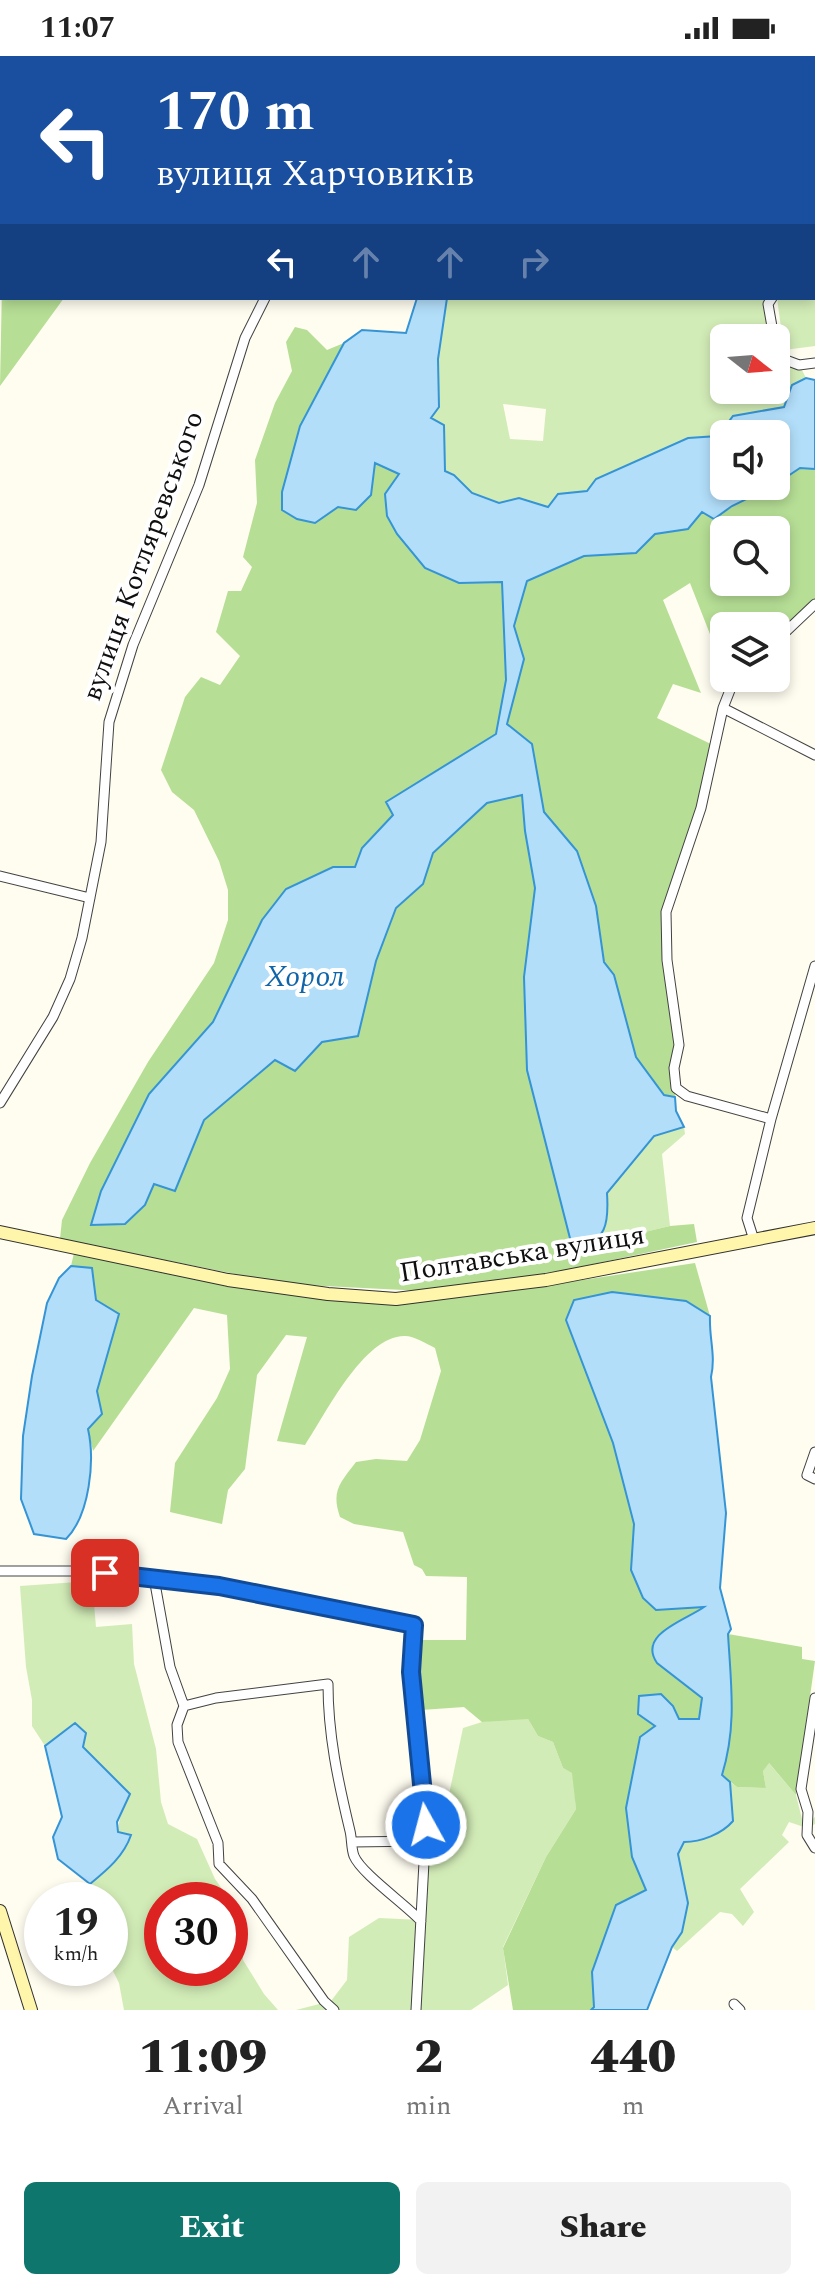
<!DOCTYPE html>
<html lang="en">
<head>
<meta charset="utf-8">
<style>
	:root { --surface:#fff; --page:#f2f2f2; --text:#222; --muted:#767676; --accent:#0f766e }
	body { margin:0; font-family:Spectral,serif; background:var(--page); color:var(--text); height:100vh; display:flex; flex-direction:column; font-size:30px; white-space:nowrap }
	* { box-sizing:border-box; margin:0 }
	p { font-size:26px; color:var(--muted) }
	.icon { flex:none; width:44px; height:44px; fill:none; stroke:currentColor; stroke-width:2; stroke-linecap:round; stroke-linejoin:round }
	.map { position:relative; height:1954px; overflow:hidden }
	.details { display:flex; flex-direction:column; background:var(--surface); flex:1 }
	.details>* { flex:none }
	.guide { position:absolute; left:0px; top:0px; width:816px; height:244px; box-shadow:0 4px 12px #0003; background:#1a4fa0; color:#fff; overflow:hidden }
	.needle { width:52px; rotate:107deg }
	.buttons { position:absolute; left:710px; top:268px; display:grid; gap:16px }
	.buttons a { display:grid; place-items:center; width:80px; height:80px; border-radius:12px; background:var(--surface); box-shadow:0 4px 12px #0003; font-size:40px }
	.speed { position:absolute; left:24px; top:1826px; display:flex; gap:16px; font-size:40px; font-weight:700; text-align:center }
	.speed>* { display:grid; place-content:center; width:104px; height:104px; border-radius:50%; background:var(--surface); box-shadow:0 4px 12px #0003; line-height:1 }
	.speed small { font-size:20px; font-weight:400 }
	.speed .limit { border:12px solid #d22; background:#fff; color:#111 }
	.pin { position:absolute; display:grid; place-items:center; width:68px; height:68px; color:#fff; margin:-34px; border-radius:16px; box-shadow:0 4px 12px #0006 }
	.me { position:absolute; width:88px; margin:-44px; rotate:353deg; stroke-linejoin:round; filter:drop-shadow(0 0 6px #0008) }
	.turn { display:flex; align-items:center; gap:28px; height:168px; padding:0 24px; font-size:36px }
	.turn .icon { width:104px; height:104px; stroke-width:2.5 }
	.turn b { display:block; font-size:56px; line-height:68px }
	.lanes { display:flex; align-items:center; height:76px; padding:0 24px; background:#0003; justify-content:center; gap:40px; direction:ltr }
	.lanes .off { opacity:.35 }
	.eta { display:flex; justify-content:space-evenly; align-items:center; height:136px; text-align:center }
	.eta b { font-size:48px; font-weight:800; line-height:56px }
	.button { display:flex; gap:16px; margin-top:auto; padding:16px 24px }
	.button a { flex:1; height:92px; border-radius:12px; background:var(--accent); color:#fff; font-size:32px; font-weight:800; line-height:92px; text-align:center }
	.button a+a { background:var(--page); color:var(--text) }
	.status { display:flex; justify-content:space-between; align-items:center; height:56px; padding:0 40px; background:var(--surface); direction:ltr }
	.status svg { height:22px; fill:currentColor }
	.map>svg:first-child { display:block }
	.green { fill:#d2ecb7; fill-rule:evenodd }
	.forest { fill:#b6de95; fill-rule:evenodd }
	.water { fill:#b2defa; stroke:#3494d5; stroke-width:2 }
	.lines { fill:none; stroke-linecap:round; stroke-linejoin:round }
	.street-casing { stroke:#424242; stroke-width:11 }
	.secondary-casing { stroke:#313131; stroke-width:14 }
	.street { stroke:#fff; stroke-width:9 }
	.secondary { stroke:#fff6ab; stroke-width:12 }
	.rail { stroke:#c81e25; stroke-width:2 }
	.route-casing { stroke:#114b97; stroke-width:20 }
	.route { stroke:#1a73e8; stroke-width:14 }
	.labels { text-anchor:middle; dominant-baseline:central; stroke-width:8; stroke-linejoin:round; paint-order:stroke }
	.street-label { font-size:28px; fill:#0f0f0f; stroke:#fff }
	.water-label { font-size:30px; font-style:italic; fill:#1065a9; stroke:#fff }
</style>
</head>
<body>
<div class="status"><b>11:07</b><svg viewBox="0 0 49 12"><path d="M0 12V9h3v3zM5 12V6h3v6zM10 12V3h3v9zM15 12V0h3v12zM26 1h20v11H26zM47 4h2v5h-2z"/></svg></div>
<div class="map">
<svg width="815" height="1954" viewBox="0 0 815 1954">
	<rect width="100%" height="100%" fill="#fffcf0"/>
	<path class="green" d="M 475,0 L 815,0 L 815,136 L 814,2 L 474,2 Z
		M 815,234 L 815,290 L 784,294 L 777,242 L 814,242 Z
		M 447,242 L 767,242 L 774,282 L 724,282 L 724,334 L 776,334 L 776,286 L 783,303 L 801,312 L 806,322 L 792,329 L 784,351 L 733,360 L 718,380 L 688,382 L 588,435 L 558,438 L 548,451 L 519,443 L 500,447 L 472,437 L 454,419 L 445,415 L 444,369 L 431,362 L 439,351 L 438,303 ZM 503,348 L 546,353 L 543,385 L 510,383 Z
		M 684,1071 L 685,1078 L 662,1098 L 670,1170 L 587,1190 C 608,1176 609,1161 607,1137 L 654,1080 Z
		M 92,1525 L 96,1571 L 132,1568 L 134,1608 L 156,1693 L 161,1746 L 168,1768 L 197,1783 L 215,1823 L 241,1860 L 243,1904 L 264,1938 L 278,1954 L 124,1954 L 119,1927 L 110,1909 L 110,1844 L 83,1844 L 82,1837 C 90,1828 117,1786 118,1775 C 119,1761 123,1751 130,1738 L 83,1691 L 74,1668 L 45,1690 L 32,1670 L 32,1644 L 26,1611 L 20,1530 ZM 162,1844 L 230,1844 L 230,1912 L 162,1912 Z
		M 503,1663 L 528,1663 L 538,1680 L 553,1686 L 563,1712 L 573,1717 L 576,1753 L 546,1801 L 503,1891 L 508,1929 L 471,1954 L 296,1954 L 331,1945 L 347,1924 L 349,1881 L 379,1862 L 421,1864 L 428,1749 L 447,1748 L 463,1672 L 482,1666 Z
		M 768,1706 L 796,1739 L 803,1767 L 807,1768 L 815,1761 L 815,1768 L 807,1772 L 789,1766 L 782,1779 L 789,1786 L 740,1833 L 754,1856 L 743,1870 L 732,1858 L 720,1856 L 677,1895 L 672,1891 L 682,1876 L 684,1823 L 677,1798 L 684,1786 C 702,1786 722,1778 733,1765 L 730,1726 L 737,1731 L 766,1732 L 763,1715 Z"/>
	<path class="forest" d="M 2,229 L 2,242 L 64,242 L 0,330 Z
		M 295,271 L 307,274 L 327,294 L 344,287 L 300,370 L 338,451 L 371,439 L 375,407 L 400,418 L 459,527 L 502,526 L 506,624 L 496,678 L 386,747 L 393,759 L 363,792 L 355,811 L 333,811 L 286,833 L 262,864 L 213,966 L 149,1038 L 130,1081 L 145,1149 L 153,1128 L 175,1135 L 204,1064 L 275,1004 L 295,1015 L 322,986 L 358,980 L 376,905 L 396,852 L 423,828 L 433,797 L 487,747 L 522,739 L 525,775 L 535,832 L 524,921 L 527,1014 L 573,1193 L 670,1170 L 694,1168 L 697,1186 L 528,1222 L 423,1235 L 285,1228 L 60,1183 L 62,1164 L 90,1107 L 148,1006 L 214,907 L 228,864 L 228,834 L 219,805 L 194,754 L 172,736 L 161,714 L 185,641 L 201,621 L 220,629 L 240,600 L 216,576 L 228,535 L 241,535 L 252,511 L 243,501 L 257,447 L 255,404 L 275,347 L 292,315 L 286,286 Z
		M 800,412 L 815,413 L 815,548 L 776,585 L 776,570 L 724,570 L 724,614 L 690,527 L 663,544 L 701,637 L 673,628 L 657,662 L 715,690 L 666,856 L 679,989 L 675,1041 L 664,1040 L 636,1001 L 614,919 L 604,906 L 596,850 L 577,795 L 544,756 L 532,688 L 507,668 L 524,603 L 514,570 L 526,525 L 584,500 L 636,497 L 655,478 L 688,473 L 702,456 L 714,463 C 742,442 773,432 800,412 ZM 724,474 L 776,474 L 776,526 L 724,526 Z
		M 74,1197 L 234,1230 L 394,1249 L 543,1230 L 695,1207 L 710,1260 L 686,1245 L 612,1236 L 566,1264 L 613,1387 L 634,1468 L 631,1514 L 643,1542 L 656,1553 L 706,1551 L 660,1577 L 652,1589 L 657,1607 L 702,1642 L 699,1663 L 679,1663 L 673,1650 L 656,1670 L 632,1801 L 646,1834 L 592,1916 L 594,1952 L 591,1954 L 513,1954 L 503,1892 L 546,1801 L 576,1753 L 572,1717 L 563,1712 L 553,1686 L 538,1680 L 528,1663 L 482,1666 L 464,1651 L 421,1654 L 420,1584 L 466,1584 L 467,1521 L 426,1520 L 422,1513 L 414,1509 L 403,1476 L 354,1468 L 340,1461 C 331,1435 340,1427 356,1406 L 376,1403 L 407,1405 L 420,1384 L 441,1315 L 435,1292 C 427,1288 414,1280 405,1280 C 364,1279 325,1359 305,1389 L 277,1385 L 307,1281 L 286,1279 L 257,1319 L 245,1413 L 228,1434 L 222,1468 L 170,1456 L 175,1407 L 217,1342 L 230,1313 L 227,1259 L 194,1252 L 93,1395 L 88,1373 L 102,1358 L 97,1335 L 119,1258 L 96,1244 L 92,1212 L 71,1210 Z
		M 728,1578 L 802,1591 L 802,1603 L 815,1605 L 796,1739 L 769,1707 L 763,1715 L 766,1732 L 737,1731 L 722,1719 C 737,1670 731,1629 728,1578 Z"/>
	<path class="water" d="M 417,242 L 447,242 L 438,303 L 439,351 L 431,362 L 444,369 L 445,415 L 454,419 L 472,437 L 499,447 L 519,442 L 548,451 L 558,438 L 587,435 L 596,423 L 688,382 L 718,380 L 733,360 L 784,351 L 792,329 L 806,322 L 815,324 L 815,413 L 800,412 L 776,428 L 776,378 L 724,378 L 724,430 L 773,430 L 732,450 L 714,463 L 702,456 L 688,473 L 655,478 L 636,497 L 584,500 L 527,525 L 514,570 L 524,603 L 507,668 L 532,688 L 544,756 L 577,795 L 596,850 L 604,906 L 614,919 L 636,1001 L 664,1039 L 675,1041 L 676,1055 L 684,1071 L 654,1080 L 607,1137 C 609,1168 607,1185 573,1194 L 527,1014 L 524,921 L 535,832 L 525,775 L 522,739 L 487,747 L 433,797 L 423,828 L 396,852 L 376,905 L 358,980 L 322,986 L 295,1015 L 275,1004 L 204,1064 L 175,1135 L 154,1128 L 145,1149 L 125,1168 L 91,1169 L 101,1135 L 149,1038 L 213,966 L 262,864 L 286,833 L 333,811 L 355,811 L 362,792 L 393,759 L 386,746 L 496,678 L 506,624 L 502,526 L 459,527 L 425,512 L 397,478 L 387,460 L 385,438 L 399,418 L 375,407 L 371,439 L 356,454 L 338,451 L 315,467 L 297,463 L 282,454 L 282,436 L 300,370 L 344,287 L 362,274 L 406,277 Z
		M 71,1210 L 92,1212 L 96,1244 L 119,1258 L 97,1335 L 102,1358 L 88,1373 C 95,1404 90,1459 66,1483 L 34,1478 L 21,1443 L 23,1380 L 32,1320 L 47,1247 L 59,1222 Z
		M 612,1236 L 686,1245 L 710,1260 C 709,1283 716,1299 711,1321 L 726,1457 L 720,1532 L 731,1573 L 728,1578 C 731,1629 737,1670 722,1719 L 730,1726 L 733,1765 C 722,1778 701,1786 684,1786 L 678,1798 L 688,1847 L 682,1876 L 672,1891 L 647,1954 L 591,1954 L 594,1951 L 592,1916 L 616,1849 L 646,1834 L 632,1801 L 626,1752 L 640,1681 L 655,1670 L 638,1658 L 639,1640 L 661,1638 L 673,1650 L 679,1663 L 699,1663 L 702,1642 L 657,1607 C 637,1578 686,1564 704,1551 L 656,1554 L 643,1542 L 631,1514 L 634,1468 L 613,1387 L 566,1264 L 574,1244 Z
		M 75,1667 L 86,1677 L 83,1691 L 130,1738 L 117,1766 L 118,1776 L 131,1779 C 124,1800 107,1814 90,1828 L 58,1803 L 53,1781 L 62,1761 L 45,1690 Z"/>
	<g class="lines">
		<defs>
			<path id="street" d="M 381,2 L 381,0
				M 814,136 L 815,136
				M 814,227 L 815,227
				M 772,242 L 768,248 L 774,282
				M 776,286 L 783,303 L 799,309 L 815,307
				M 776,585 L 815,548
				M 739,622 L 732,629 L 723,652 L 701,752 L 666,856 L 667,904 L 679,989 L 674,1012 L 676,1032 L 687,1040 L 771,1063
				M 723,652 L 815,699
				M 0,820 L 90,842
				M 0,1047 L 53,961 L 70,923 L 82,882 L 101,786 L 109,666 L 133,589 L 199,429 L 245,282 L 265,242
				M 754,1184 L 747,1162 L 771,1063 L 815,910
				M 815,1396 L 807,1419 L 815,1423
				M 0,1515 L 80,1515 L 219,1530 L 414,1569 L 411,1616 L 426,1769 L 416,1954
				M 154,1522 L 170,1611 L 184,1650 L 177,1669 L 178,1686 L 218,1787 L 219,1808 L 252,1843 L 324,1945 L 334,1954
				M 815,1642 L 801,1733 L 808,1756 L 807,1779 L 815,1792
				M 184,1650 L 216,1642 L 328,1628 C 328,1679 338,1725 350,1775 C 352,1783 351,1792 354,1800 C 361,1817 405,1848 421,1865
				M 352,1786 L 425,1785
				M 734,1948 L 740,1954"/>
			<path id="secondary" d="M 0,1176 L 228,1224 L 328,1238 L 396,1243 L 546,1224 L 815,1172
				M 0,1855 L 31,1954"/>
		</defs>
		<use href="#street" class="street-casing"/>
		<use href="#secondary" class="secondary-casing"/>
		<use href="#street" class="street"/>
		<use href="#secondary" class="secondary"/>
		<path class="rail" d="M 129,2 L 130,0
			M 0,194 L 2,191"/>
	</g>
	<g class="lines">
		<defs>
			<path id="route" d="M 105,1517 L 219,1530 L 414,1569 L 411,1616 L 426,1769"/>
		</defs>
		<use href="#route" class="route-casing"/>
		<use href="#route" class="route"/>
	</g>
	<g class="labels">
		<g class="street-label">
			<text transform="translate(143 500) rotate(-70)">вулиця Котляревського</text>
			<text transform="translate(522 1198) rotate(-9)">Полтавська вулиця</text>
		</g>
		<g class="water-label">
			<text x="305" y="921">Хорол</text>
		</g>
	</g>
</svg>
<div class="buttons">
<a><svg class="needle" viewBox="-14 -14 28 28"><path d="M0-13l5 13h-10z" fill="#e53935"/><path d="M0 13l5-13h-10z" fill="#767676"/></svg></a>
<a><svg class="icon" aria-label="sound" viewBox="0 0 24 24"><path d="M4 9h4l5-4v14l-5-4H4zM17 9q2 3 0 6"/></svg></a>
<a><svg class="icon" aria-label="search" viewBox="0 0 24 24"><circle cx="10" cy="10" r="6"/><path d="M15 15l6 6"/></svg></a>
<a><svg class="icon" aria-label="layers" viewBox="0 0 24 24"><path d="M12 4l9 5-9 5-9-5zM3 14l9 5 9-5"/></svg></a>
</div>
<div class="speed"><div>19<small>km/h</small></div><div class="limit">30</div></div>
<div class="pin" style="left:105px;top:1517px;background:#d93025"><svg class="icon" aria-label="arrive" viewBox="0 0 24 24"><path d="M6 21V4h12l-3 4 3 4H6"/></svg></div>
<svg class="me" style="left:426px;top:1769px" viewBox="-20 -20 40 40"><circle r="17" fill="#1a73e8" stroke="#fff" stroke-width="3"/><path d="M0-11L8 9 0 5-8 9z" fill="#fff"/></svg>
<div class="guide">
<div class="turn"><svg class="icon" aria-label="left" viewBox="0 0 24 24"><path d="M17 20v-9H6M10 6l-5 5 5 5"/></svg><div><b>170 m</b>вулиця Харчовиків</div></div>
<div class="lanes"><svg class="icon" aria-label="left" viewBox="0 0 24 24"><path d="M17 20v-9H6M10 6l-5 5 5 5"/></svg><svg class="icon off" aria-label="ahead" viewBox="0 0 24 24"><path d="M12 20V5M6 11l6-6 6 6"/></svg><svg class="icon off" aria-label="ahead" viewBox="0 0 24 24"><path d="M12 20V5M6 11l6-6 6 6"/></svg><svg class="icon off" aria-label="right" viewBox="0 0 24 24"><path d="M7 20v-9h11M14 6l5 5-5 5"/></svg></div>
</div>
</div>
<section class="details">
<div class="eta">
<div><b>11:09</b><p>Arrival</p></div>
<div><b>2</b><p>min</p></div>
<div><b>440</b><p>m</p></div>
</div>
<div class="button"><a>Exit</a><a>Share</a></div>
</section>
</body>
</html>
